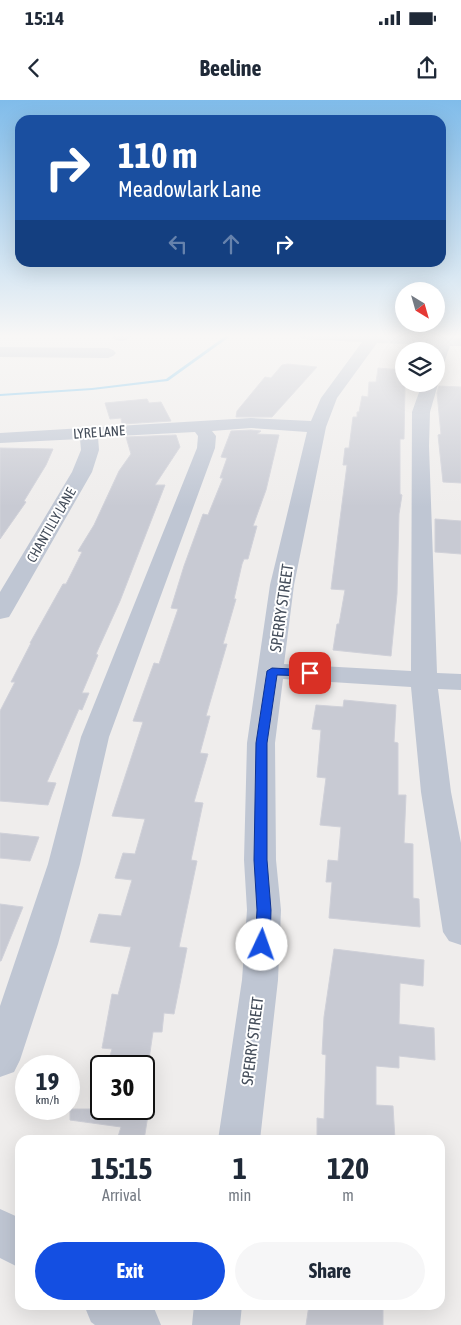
<!DOCTYPE html>
<html lang="en">
<head>
<meta charset="utf-8">
<style>
	:root { --surface:#fff; --page:#f6f6f7; --text:#1f2937; --muted:#747a83; --accent:#144fe2 }
	body { margin:0; font-family:"Asap Condensed",sans-serif; background:var(--page); color:var(--text); height:100vh; display:flex; flex-direction:column; font-size:19px; white-space:nowrap }
	* { box-sizing:border-box; margin:0 }
	p { font-size:16px; color:var(--muted) }
	.icon { flex:none; width:28px; height:28px; fill:none; stroke:currentColor; stroke-width:2; stroke-linecap:round; stroke-linejoin:round }
	.map { position:relative; flex:1; overflow:hidden }
	.panel { position:absolute; left:15px; top:1035px; width:430px; height:175px; display:flex; flex-direction:column; background:var(--surface); border-radius:15px; box-shadow:0 5px 20px #0002 }
	.panel>* { flex:none }
	.guide { position:absolute; left:15px; top:15px; width:431px; height:152px; border-radius:15px; box-shadow:0 5px 20px #0002; background:#1a4fa0; color:#fff; overflow:hidden }
	.needle { width:32px; rotate:143deg }
	.buttons { position:absolute; left:395px; top:182px; display:grid; gap:10px }
	.buttons a { display:grid; place-items:center; width:50px; height:50px; border-radius:50%; background:var(--surface); box-shadow:0 5px 20px #0002; font-size:25px }
	.speed { position:absolute; left:15px; top:955px; display:flex; gap:10px; font-size:25px; font-weight:700; text-align:center }
	.speed>* { display:grid; place-content:center; width:65px; height:65px; border-radius:50%; background:var(--surface); box-shadow:0 5px 20px #0002; line-height:1 }
	.speed small { font-size:12px; font-weight:400 }
	.speed .limit { border:2px solid #111; border-radius:8px; background:#fff; color:#111 }
	.pin { position:absolute; display:grid; place-items:center; width:42px; height:42px; color:#fff; margin:-21px; border-radius:10px; box-shadow:0 2px 8px #0006 }
	.me { position:absolute; width:55px; margin:-28px; rotate:3deg; stroke-linejoin:round; filter:drop-shadow(0 0 4px #0008) }
	.turn { display:flex; align-items:center; gap:18px; height:105px; padding:0 20px; font-size:22px }
	.turn .icon { width:65px; height:65px; stroke-width:2.5 }
	.turn b { display:block; font-size:35px; line-height:42px }
	.lanes { display:flex; align-items:center; height:48px; padding:0 20px; background:#0003; justify-content:center; gap:25px; direction:ltr }
	.lanes .off { opacity:.35 }
	.eta { display:flex; justify-content:space-evenly; align-items:center; height:85px; text-align:center }
	.eta b { font-size:30px; font-weight:700; line-height:35px }
	.primary-button { display:flex; gap:10px; margin-top:auto; padding:10px 20px }
	.primary-button a { flex:1; height:58px; border-radius:30px; background:var(--accent); color:#fff; font-size:20px; font-weight:700; line-height:58px; text-align:center }
	.primary-button a+a { background:var(--page); color:var(--text) }
	.status { display:flex; justify-content:space-between; align-items:center; height:35px; padding:0 25px; background:var(--surface); direction:ltr }
	.status svg { height:14px; fill:currentColor }
	header { display:flex; justify-content:space-between; align-items:center; height:65px; padding:0 20px; background:var(--surface); font-size:22px; font-weight:700 }
	.map>svg:first-child { display:block }
	.lines { fill:none; stroke-linecap:round; stroke-linejoin:round }
	.stream { fill:#84c8ee; fill-rule:evenodd }
	.building { fill:#c8cad3; stroke:#d0d1d9 }
	.minor { fill:#bfc6d3; fill-rule:evenodd }
	.route { fill:#144fe2; stroke:#0d3393 }
	.labels { text-anchor:middle; dominant-baseline:central; stroke-width:4; stroke-linejoin:round; paint-order:stroke }
	.far-street-label { font-size:14px; fill:#444d5a; stroke:#fff }
	.street-label { font-size:16px; fill:#444d5a; stroke:#fff }
</style>
</head>
<body>
<div class="status"><b>15:14</b><svg viewBox="0 0 49 12"><path d="M0 12V9h3v3zM5 12V6h3v6zM10 12V3h3v9zM15 12V0h3v12zM26 1h20v11H26zM47 4h2v5h-2z"/></svg></div>
<header><svg class="icon" aria-label="back" viewBox="0 0 24 24"><path d="M15 5l-7 7 7 7"/></svg>Beeline<svg class="icon" aria-label="share" viewBox="0 0 24 24"><path d="M12 15V3M7 8l5-5 5 5M5 13v7h14v-7"/></svg></header>
<div class="map">
<svg width="461" height="1225" viewBox="0 0 461 1225">
	<rect width="100%" height="100%" fill="#efedec"/>
	<g class="lines">
		<path class="stream" d="M 227,235 L 232,235 L 168,281 L 92,290 L 0,296 L 0,294 L 92,288 L 166,279 Z"/>
	</g>
	<path class="building" d="M 288,264 L 317,267 L 272,317 L 236,317 L 237,311 L 265,277 L 271,278 L 282,265 Z
		M 378,268 L 402,270 L 401,275 L 404,275 L 405,284 L 404,339 L 400,339 L 400,394 L 402,395 L 399,414 L 397,494 L 391,556 L 333,550 L 337,524 L 339,524 L 345,490 L 331,489 L 347,365 L 343,365 L 345,348 L 349,348 L 353,317 L 357,317 L 357,312 L 359,312 L 362,296 L 368,297 L 369,282 L 376,282 Z
		M 439,286 L 461,287 L 461,383 L 443,382 L 438,335 L 441,334 L 437,293 Z
		M 147,299 L 149,303 L 161,302 L 171,321 L 122,324 L 121,318 L 110,319 L 105,303 Z
		M 251,330 L 261,331 L 257,334 L 279,335 L 266,390 L 253,426 L 257,426 L 248,459 L 244,459 L 242,464 L 234,499 L 236,499 L 223,544 L 227,544 L 206,616 L 210,616 L 200,653 L 208,654 L 194,702 L 203,703 L 191,760 L 197,761 L 179,847 L 187,848 L 174,914 L 164,913 L 162,932 L 153,932 L 148,966 L 107,966 L 112,949 L 102,948 L 112,894 L 118,895 L 131,847 L 90,842 L 99,814 L 121,816 L 132,780 L 115,778 L 123,753 L 135,754 L 145,719 L 112,716 L 143,622 L 133,621 L 154,563 L 159,564 L 178,509 L 171,508 L 184,466 L 203,414 L 208,415 L 223,378 L 220,378 L 227,358 L 221,357 L 231,331 Z
		M 176,335 L 180,347 L 155,385 L 165,385 L 120,501 L 96,554 L 98,555 L 82,593 L 89,593 L 82,610 L 79,609 L 47,682 L 56,683 L 48,705 L 0,701 L 0,611 L 15,582 L 11,582 L 31,543 L 30,543 L 63,484 L 66,484 L 82,452 L 78,451 L 94,425 L 119,371 L 131,354 L 126,337 Z
		M 0,348 L 53,349 L 46,365 L 24,401 L 26,402 L 0,439 Z
		M 435,419 L 461,421 L 461,454 L 435,452 Z
		M 344,600 L 396,605 L 394,642 L 398,643 L 398,695 L 406,695 L 404,743 L 413,744 L 413,798 L 419,799 L 420,827 L 329,818 L 332,782 L 326,782 L 328,760 L 338,761 L 341,727 L 320,725 L 326,678 L 317,677 L 321,630 L 312,629 L 316,605 L 343,607 Z
		M 0,733 L 39,737 L 30,761 L 0,758 Z
		M 0,804 L 23,807 L 1,861 L 0,861 Z
		M 334,849 L 424,860 L 423,886 L 400,883 L 399,924 L 434,928 L 435,960 L 399,956 L 399,968 L 376,966 L 376,1005 L 393,1006 L 395,1040 L 317,1040 L 317,1018 L 324,1019 L 326,955 L 322,954 L 324,917 Z
		M 70,1009 L 149,1009 L 144,1040 L 117,1040 L 121,1027 L 70,1020 Z
		M 309,1205 L 383,1205 L 383,1225 L 306,1225 Z"/>
	<g class="lines">
		<path class="minor" d="M 111,235 L 132,235 C 126,243 116,243 111,235 Z
			M 296,235 L 407,235 L 461,238 L 461,246 L 450,246 L 442,269 L 436,271 L 436,251 L 433,251 L 435,245 L 377,243 L 337,298 L 326,327 L 294,485 L 284,564 L 411,571 L 412,312 L 422,284 L 436,284 L 436,281 L 438,284 L 430,312 L 429,346 L 437,573 L 461,574 L 461,590 L 438,589 L 451,692 L 461,743 L 461,845 L 449,841 L 443,832 L 421,692 L 411,587 L 283,579 L 275,643 L 276,760 L 281,810 L 278,880 L 260,1040 L 218,1040 L 242,880 L 247,810 L 244,760 L 247,643 L 270,485 L 307,332 L 251,328 L 212,331 L 216,336 L 215,348 L 109,637 L 80,764 L 58,844 L 20,960 L 14,972 L 0,977 L 0,906 L 48,764 L 81,637 L 197,348 L 198,336 L 195,332 L 98,337 L 99,350 L 92,372 L 12,512 L 9,517 L 0,519 L 0,492 L 72,372 L 81,350 L 80,339 L 0,343 L 0,333 L 251,318 L 311,321 L 321,298 L 362,242 L 303,239 Z
			M 0,247 L 108,248 L 113,250 L 116,253 L 113,256 L 108,258 L 0,257 Z
			M 0,1109 L 20,1118 L 20,1168 L 0,1158 Z
			M 84,1205 L 150,1205 L 154,1208 L 161,1225 L 95,1225 L 91,1222 Z
			M 194,1205 L 242,1205 L 240,1225 L 192,1225 Z"/>
	</g>
	<linearGradient id="sky" x2="0" y2="1"><stop stop-color="#80bcea"/><stop offset="0.58" stop-color="#f8f7f6"/><stop offset="1" stop-color="#f8f7f6" stop-opacity="0"/></linearGradient>
	<rect width="461" height="407" fill="url(#sky)"/>
	<path class="route" d="M 272,568 L 310,570 L 316,573 L 310,576 L 277,575 L 267,643 L 267,760 L 271,810 L 270,845 L 267,849 L 262,851 L 257,849 L 255,845 L 257,810 L 254,760 L 256,643 L 267,571 Z"/>
	<g class="labels">
		<g class="far-street-label">
			<text transform="translate(99 332) rotate(-4)">LYRE LANE</text>
			<text transform="translate(51 425) rotate(-60)">CHANTILLY LANE</text>
		</g>
		<g class="street-label">
			<text transform="translate(281 508) rotate(-82)">SPERRY STREET</text>
			<text transform="translate(252 941) rotate(-83)">SPERRY STREET</text>
		</g>
	</g>
</svg>
<div class="buttons">
<a><svg class="needle" viewBox="-14 -14 28 28"><path d="M0-13l5 13h-10z" fill="#e53935"/><path d="M0 13l5-13h-10z" fill="#747a83"/></svg></a>
<a><svg class="icon" aria-label="layers" viewBox="0 0 24 24"><path d="M12 4l9 5-9 5-9-5zM3 14l9 5 9-5"/></svg></a>
</div>
<div class="speed"><div>19<small>km/h</small></div><div class="limit">30</div></div>
<div class="pin" style="left:310px;top:573px;background:#d93025"><svg class="icon" aria-label="arrive" viewBox="0 0 24 24"><path d="M6 21V4h12l-3 4 3 4H6"/></svg></div>
<svg class="me" style="left:262px;top:845px" viewBox="-20 -20 40 40"><circle r="19" fill="#fff"/><path d="M0-13L10 11 0 6-10 11z" fill="#144fe2"/></svg>
<div class="guide">
<div class="turn"><svg class="icon" aria-label="right" viewBox="0 0 24 24"><path d="M7 20v-9h11M14 6l5 5-5 5"/></svg><div><b>110 m</b>Meadowlark Lane</div></div>
<div class="lanes"><svg class="icon off" aria-label="left" viewBox="0 0 24 24"><path d="M17 20v-9H6M10 6l-5 5 5 5"/></svg><svg class="icon off" aria-label="ahead" viewBox="0 0 24 24"><path d="M12 20V5M6 11l6-6 6 6"/></svg><svg class="icon" aria-label="right" viewBox="0 0 24 24"><path d="M7 20v-9h11M14 6l5 5-5 5"/></svg></div>
</div>
<section class="panel">
<div class="eta">
<div><b>15:15</b><p>Arrival</p></div>
<div><b>1</b><p>min</p></div>
<div><b>120</b><p>m</p></div>
</div>
<div class="primary-button"><a>Exit</a><a>Share</a></div>
</section>
</div>
</body>
</html>
